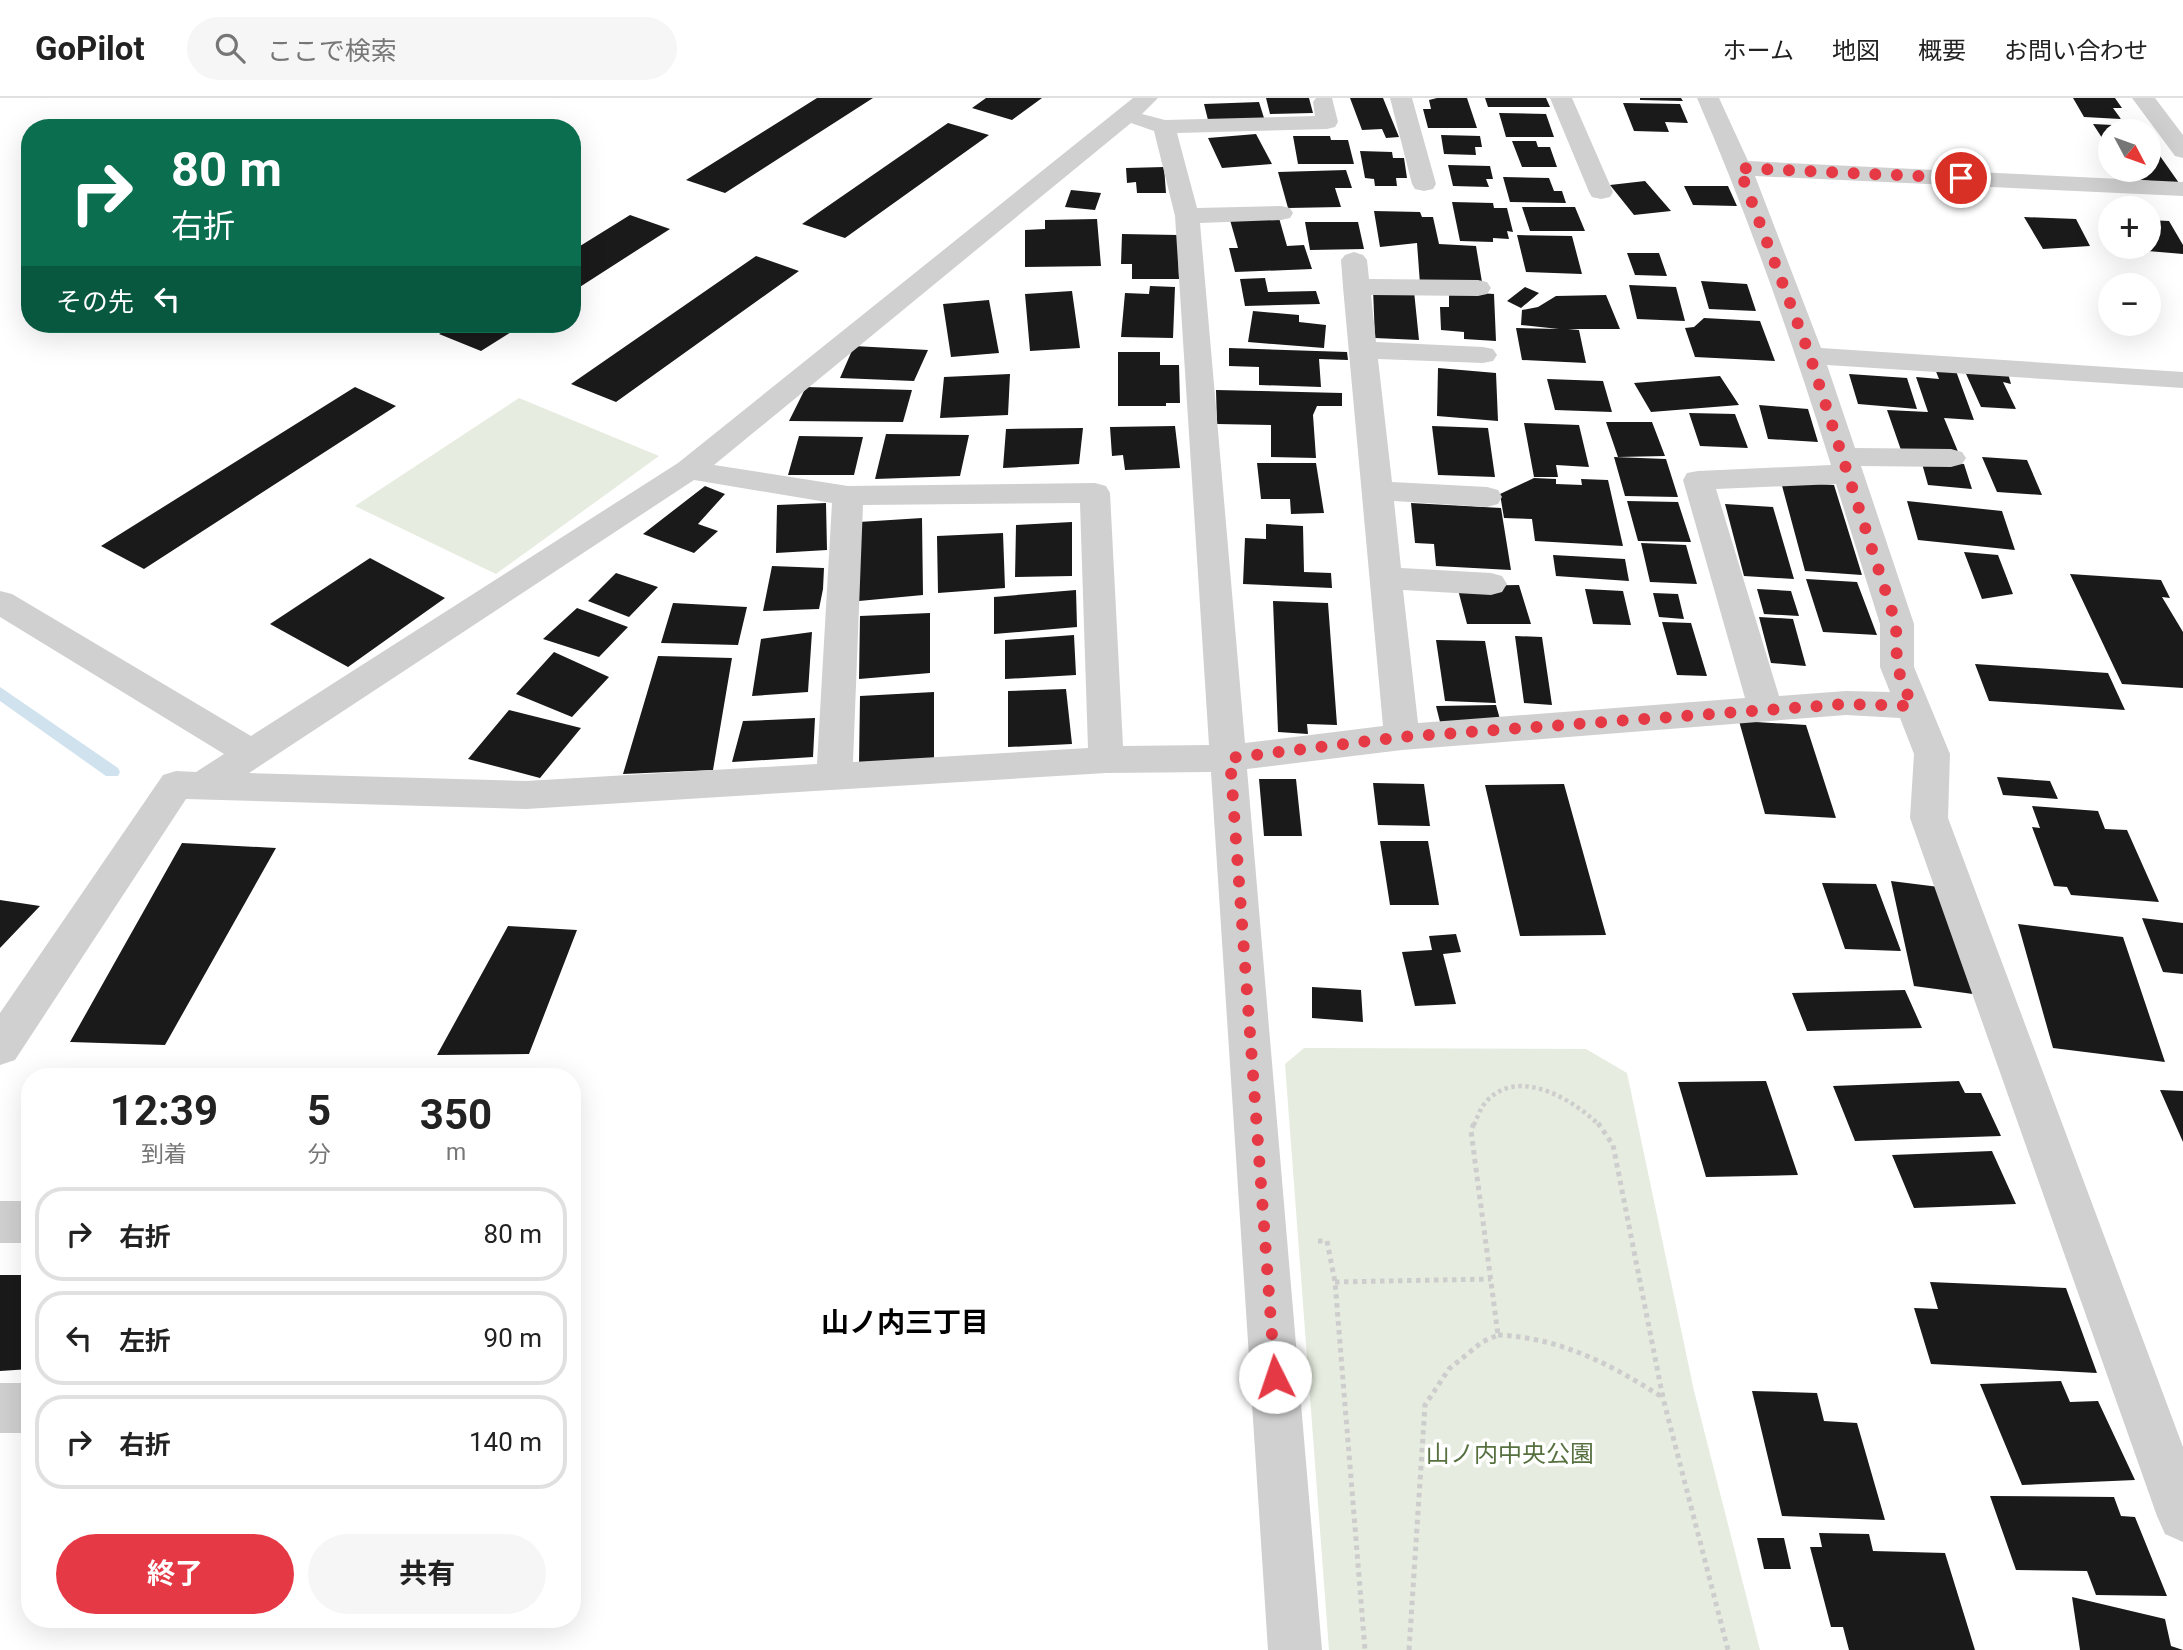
<!DOCTYPE html>
<html lang="ja">
<head>
<meta charset="utf-8">
<style>
	:root { --surface:#fff; --page:#f6f6f6; --text:#222; --muted:#767676; --line:#e0e0e0; --accent:#e63946 }
	body { margin:0; font-family:Roboto,"Noto Sans JP",sans-serif; background:var(--page); color:var(--text); height:100vh; display:flex; flex-direction:column; font-size:26px; white-space:nowrap }
	* { box-sizing:border-box; margin:0 }
	p { font-size:23px; color:var(--muted) }
	.icon { flex:none; width:38px; height:38px; fill:none; stroke:currentColor; stroke-width:2; stroke-linecap:round; stroke-linejoin:round }
	.map { position:relative; flex:1; overflow:hidden }
	.details { position:absolute; left:21px; top:970px; width:560px; height:560px; display:flex; flex-direction:column; background:var(--surface); border-radius:28px; box-shadow:0 7px 28px #0002 }
	.details>* { flex:none }
	.guide { position:absolute; left:21px; top:21px; width:560px; height:214px; border-radius:28px; box-shadow:0 7px 28px #0002; background:#0b6e4f; color:#fff; overflow:hidden }
	.needle { width:46px; rotate:131deg }
	.buttons { position:absolute; left:2098px; top:21px; display:grid; gap:14px }
	.buttons a { display:grid; place-items:center; width:63px; height:63px; border-radius:50%; background:var(--surface); box-shadow:0 7px 28px #0002; font-size:35px }
	.pin { position:absolute; display:grid; place-items:center; width:60px; height:60px; color:#fff; margin:-30px; border:4px solid #fff; border-radius:50%; box-shadow:0 2px 7px #0007 }
	.me { position:absolute; width:77px; margin:-38px; rotate:356deg; stroke-linejoin:round; filter:drop-shadow(0 0 5px #0008) }
	.turn { display:flex; align-items:center; gap:24px; height:147px; padding:0 35px; font-size:32px }
	.turn .icon { width:91px; height:91px; stroke-width:2.5 }
	.turn b { display:block; font-size:49px; line-height:60px }
	.then { display:flex; align-items:center; height:66px; padding:0 35px; background:#0003; gap:14px; font-size:26px }
	.eta { display:flex; justify-content:space-evenly; align-items:center; height:119px; text-align:center }
	.eta b { font-size:42px; font-weight:700; line-height:49px }
	.primary-button { display:flex; gap:14px; margin-top:auto; padding:14px 35px }
	.primary-button a { flex:1; height:80px; border-radius:42px; background:var(--accent); color:#fff; font-size:28px; font-weight:700; line-height:80px; text-align:center }
	.primary-button a+a { background:var(--page); color:var(--text) }
	ul { padding:0; list-style:none }
	li { display:flex; align-items:center; gap:21px; height:94px; margin:0 14px 10px; padding:0 21px; border:4px solid var(--line); border-radius:28px }
	li div { flex:1 }
	li b { display:block; font-size:26px }
	li em { font-style:normal }
	header { display:flex; align-items:center; gap:42px; box-sizing:border-box; height:98px; padding:0 35px; background:var(--surface); border-bottom:2px solid var(--line) }
	header strong { font-size:33px }
	nav { display:flex; gap:38px; margin-inline-start:auto; font-size:24px }
	.search { width:490px; height:63px; background:var(--page); display:flex; align-items:center; gap:18px; box-sizing:border-box; padding:0 24px; border-radius:38px; color:var(--muted); font-size:26px }
	.map>svg:first-child { display:block }
	.green { fill:#e6ecdf }
	.lines { fill:none; stroke-linecap:round; stroke-linejoin:round }
	.stream { fill:#cfe2ee; fill-rule:evenodd }
	.building { fill:#1a1a1a }
	.path-far1 { stroke:#cdcdcd; stroke-width:4.5; stroke-dasharray:3.5 3.5; stroke-linecap:butt }
	.path { stroke:#cdcdcd; stroke-width:5; stroke-dasharray:4.5 4.5; stroke-linecap:butt }
	.minor { fill:#d0d0d0; fill-rule:evenodd }
	.route { stroke:#e63946; stroke-width:12; stroke-dasharray:0 21.6 }
	.labels { text-anchor:middle; dominant-baseline:central; stroke-width:7; stroke-linejoin:round; paint-order:stroke }
	.near-park-label { font-size:24px; fill:#56703f; stroke:#fff }
	.near-neighbourhood-label { font-size:28px; font-weight:bold; fill:#000; stroke:#fff }
</style>
</head>
<body>
<header>
<strong>GoPilot</strong>
<div class="search"><svg class="icon" aria-label="search" viewBox="0 0 24 24"><circle cx="10" cy="10" r="6"/><path d="M15 15l6 6"/></svg>ここで検索</div>
<nav><a>ホーム</a><a>地図</a><a>概要</a><a>お問い合わせ</a></nav>
</header>
<div class="map">
<svg width="2183" height="1552" viewBox="0 0 2183 1552">
	<rect width="100%" height="100%" fill="#fff"/>
	<path class="green" d="M 519,300 L 659,358 L 496,476 L 355,408 Z
		M 1304,950 L 1586,951 L 1627,975 L 1694,1293 L 1760,1552 L 1329,1552 L 1285,966 Z"/>
	<g class="lines">
		<path class="stream" d="M 0,589 L 118,670 L 120,674 L 118,678 L 106,678 L 0,603 Z"/>
	</g>
	<path class="building" d="M 817,0 L 873,0 L 725,95 L 686,82 Z
		M 986,0 L 1042,0 L 1012,22 L 972,10 Z
		M 1266,0 L 1309,0 L 1313,15 L 1270,16 Z
		M 1350,0 L 1383,0 L 1399,39 L 1386,40 L 1382,31 L 1362,32 Z
		M 1437,0 L 1467,0 L 1477,30 L 1428,30 L 1423,11 L 1431,11 L 1429,2 Z
		M 1485,0 L 1546,0 L 1550,9 L 1488,9 Z
		M 1640,0 L 1681,0 L 1683,3 L 1640,2 Z
		M 2073,0 L 2115,0 L 2122,10 L 2113,10 L 2121,21 L 2084,19 Z
		M 1259,4 L 1264,20 L 1208,22 L 1204,6 Z
		M 1623,5 L 1680,6 L 1688,25 L 1665,24 L 1669,34 L 1634,33 Z
		M 1499,15 L 1546,16 L 1554,39 L 1506,39 Z
		M 948,25 L 989,37 L 845,140 L 802,126 Z
		M 2093,26 L 2132,28 L 2136,33 L 2110,33 L 2110,46 L 2106,46 Z
		M 1256,36 L 1272,66 L 1222,70 L 1208,40 Z
		M 1441,37 L 1480,38 L 1482,49 L 1475,49 L 1476,57 L 1444,56 Z
		M 1293,38 L 1330,38 L 1331,42 L 1348,42 L 1354,66 L 1298,66 Z
		M 1512,43 L 1536,43 L 1538,49 L 1550,49 L 1557,69 L 1522,69 Z
		M 1360,53 L 1392,54 L 1393,60 L 1404,60 L 1407,80 L 1396,80 L 1397,88 L 1375,88 L 1374,81 L 1365,80 Z
		M 2149,57 L 2160,58 L 2179,85 L 2137,82 L 2130,72 L 2149,72 Z
		M 1448,67 L 1490,68 L 1493,81 L 1486,81 L 1489,89 L 1453,88 Z
		M 1164,69 L 1166,95 L 1137,95 L 1136,84 L 1127,85 L 1126,70 Z
		M 1346,72 L 1352,90 L 1335,90 L 1341,109 L 1288,110 L 1278,74 Z
		M 1503,79 L 1549,80 L 1554,93 L 1562,93 L 1566,105 L 1510,104 Z
		M 1645,83 L 1671,113 L 1634,117 L 1610,87 Z
		M 1684,88 L 1728,88 L 1737,108 L 1693,107 Z
		M 1071,92 L 1101,95 L 1095,112 L 1065,109 Z
		M 1452,104 L 1493,105 L 1494,110 L 1507,110 L 1513,134 L 1507,133 L 1509,141 L 1493,140 L 1493,144 L 1460,143 Z
		M 1522,109 L 1575,109 L 1585,133 L 1530,133 Z
		M 1374,113 L 1420,114 L 1422,119 L 1433,119 L 1439,146 L 1476,148 L 1482,184 L 1420,186 L 1417,145 L 1380,149 Z
		M 630,117 L 670,131 L 572,194 L 572,153 Z
		M 2024,119 L 2076,121 L 2090,148 L 2043,151 Z
		M 1279,120 L 1287,148 L 1304,147 L 1312,171 L 1235,174 L 1229,150 L 1238,150 L 1230,122 Z
		M 1097,121 L 1101,168 L 1025,169 L 1025,132 L 1045,131 L 1045,122 Z
		M 2149,122 L 2169,123 L 2183,147 L 2183,156 L 2136,152 L 2135,149 L 2149,149 Z
		M 1305,124 L 1358,124 L 1364,151 L 1310,152 Z
		M 1122,136 L 1178,137 L 1179,181 L 1132,181 L 1132,166 L 1121,166 Z
		M 1517,137 L 1572,138 L 1582,176 L 1526,174 Z
		M 1627,155 L 1659,155 L 1667,178 L 1635,177 Z
		M 756,158 L 799,173 L 616,304 L 571,286 Z
		M 1265,180 L 1268,194 L 1316,193 L 1320,206 L 1245,208 L 1240,181 Z
		M 1701,183 L 1747,186 L 1756,213 L 1709,211 Z
		M 1629,187 L 1676,189 L 1685,223 L 1637,221 Z
		M 1150,188 L 1175,189 L 1173,240 L 1121,239 L 1125,195 L 1149,196 Z
		M 1525,189 L 1539,195 L 1521,210 L 1507,203 Z
		M 1373,191 L 1414,193 L 1419,242 L 1375,240 Z
		M 1072,193 L 1080,250 L 1030,253 L 1025,196 Z
		M 1449,193 L 1494,196 L 1496,243 L 1464,241 L 1464,234 L 1441,232 L 1440,209 L 1449,209 Z
		M 1606,197 L 1620,231 L 1568,231 L 1579,232 L 1586,265 L 1522,262 L 1516,230 L 1559,231 L 1521,227 L 1522,212 L 1538,209 L 1556,198 Z
		M 989,202 L 999,255 L 951,259 L 943,206 Z
		M 1253,213 L 1299,217 L 1299,224 L 1326,227 L 1324,250 L 1248,244 Z
		M 1704,220 L 1760,223 L 1775,263 L 1695,259 L 1685,230 L 1694,229 Z
		M 455,226 L 524,226 L 481,253 L 439,236 Z
		M 854,248 L 928,252 L 914,283 L 840,280 Z
		M 1229,250 L 1347,254 L 1348,262 L 1319,261 L 1321,289 L 1259,287 L 1259,269 L 1229,268 Z
		M 1118,254 L 1160,254 L 1160,267 L 1179,267 L 1180,305 L 1166,305 L 1166,308 L 1118,308 Z
		M 1962,267 L 2007,272 L 2011,286 L 2003,284 L 2016,311 L 1981,309 Z
		M 1438,270 L 1496,275 L 1498,323 L 1437,318 Z
		M 1935,271 L 1956,273 L 1974,322 L 1944,320 L 1959,356 L 1901,352 L 1887,312 L 1928,314 L 1916,279 L 1939,281 Z
		M 1010,276 L 1008,317 L 940,320 L 944,279 Z
		M 1849,276 L 1907,280 L 1917,311 L 1858,306 Z
		M 1720,278 L 1739,307 L 1651,314 L 1634,285 Z
		M 1547,281 L 1603,283 L 1612,314 L 1555,312 Z
		M 355,289 L 396,308 L 144,471 L 101,448 Z
		M 806,289 L 912,292 L 903,324 L 789,323 Z
		M 1216,292 L 1342,295 L 1342,308 L 1317,308 L 1313,317 L 1316,360 L 1271,359 L 1271,327 L 1217,326 Z
		M 1759,307 L 1808,311 L 1818,344 L 1768,341 Z
		M 1689,315 L 1735,316 L 1748,350 L 1700,348 Z
		M 1606,324 L 1652,324 L 1665,358 L 1618,359 Z
		M 1524,325 L 1579,327 L 1589,369 L 1556,367 L 1558,379 L 1534,379 Z
		M 1175,328 L 1180,370 L 1125,372 L 1123,357 L 1112,358 L 1110,329 Z
		M 1432,328 L 1488,330 L 1495,379 L 1438,377 Z
		M 1083,330 L 1079,366 L 1003,370 L 1006,331 Z
		M 886,336 L 969,337 L 960,378 L 875,381 Z
		M 799,338 L 863,339 L 854,377 L 788,377 Z
		M 1614,359 L 1666,361 L 1678,399 L 1625,398 Z
		M 1982,359 L 2027,362 L 2042,397 L 1997,394 Z
		M 1921,362 L 1964,366 L 1972,391 L 1928,387 Z
		M 1257,365 L 1316,365 L 1324,415 L 1291,416 L 1290,401 L 1261,401 Z
		M 1534,380 L 1556,381 L 1556,386 L 1582,387 L 1581,381 L 1608,382 L 1623,448 L 1535,443 L 1532,421 L 1504,420 L 1500,396 Z
		M 1781,384 L 1834,387 L 1862,477 L 1805,473 Z
		M 705,388 L 725,396 L 698,426 L 718,433 L 694,455 L 643,436 Z
		M 1627,403 L 1678,404 L 1691,444 L 1638,443 Z
		M 1907,403 L 2002,413 L 2015,452 L 1918,442 Z
		M 826,405 L 827,452 L 776,455 L 777,407 Z
		M 1411,405 L 1501,410 L 1511,472 L 1436,468 L 1434,446 L 1415,445 Z
		M 1725,406 L 1773,409 L 1794,481 L 1744,478 Z
		M 922,420 L 923,497 L 859,503 L 859,424 Z
		M 1072,424 L 1072,478 L 1015,479 L 1016,427 Z
		M 1266,426 L 1303,428 L 1304,474 L 1331,475 L 1332,490 L 1243,486 L 1245,440 L 1266,441 Z
		M 1003,435 L 1005,490 L 938,495 L 937,438 Z
		M 1641,445 L 1686,447 L 1697,486 L 1650,484 Z
		M 1964,454 L 1998,457 L 2013,496 L 1982,501 Z
		M 1553,457 L 1625,461 L 1629,483 L 1556,478 Z
		M 370,460 L 445,500 L 348,569 L 270,526 Z
		M 772,468 L 824,470 L 823,491 L 819,511 L 763,513 Z
		M 616,475 L 658,489 L 629,519 L 588,503 Z
		M 2070,476 L 2161,482 L 2170,500 L 2162,499 L 2183,534 L 2183,590 L 2122,586 Z
		M 1806,481 L 1857,484 L 1877,537 L 1823,534 Z
		M 1519,487 L 1531,526 L 1467,526 L 1457,488 Z
		M 1585,491 L 1623,493 L 1631,527 L 1593,526 Z
		M 1757,491 L 1791,493 L 1799,518 L 1764,516 Z
		M 1076,492 L 1077,529 L 994,536 L 994,499 Z
		M 1653,495 L 1678,496 L 1684,521 L 1659,519 Z
		M 1273,503 L 1328,505 L 1337,627 L 1307,626 L 1308,636 L 1278,634 Z
		M 673,505 L 747,509 L 738,547 L 661,545 Z
		M 577,510 L 628,529 L 599,559 L 543,541 Z
		M 930,515 L 930,575 L 859,581 L 860,518 Z
		M 1759,519 L 1793,521 L 1806,568 L 1771,565 Z
		M 1662,524 L 1691,525 L 1707,578 L 1677,577 Z
		M 812,534 L 808,594 L 752,598 L 761,541 Z
		M 1074,537 L 1076,577 L 1005,581 L 1005,542 Z
		M 1515,538 L 1542,539 L 1552,607 L 1524,605 Z
		M 1436,542 L 1485,543 L 1496,605 L 1445,603 Z
		M 554,554 L 609,579 L 572,619 L 516,596 Z
		M 658,558 L 732,560 L 713,672 L 623,676 Z
		M 1975,566 L 2108,575 L 2125,612 L 1989,603 Z
		M 1066,591 L 1072,646 L 1008,649 L 1008,593 Z
		M 934,594 L 934,661 L 859,667 L 860,598 Z
		M 1496,607 L 1505,639 L 1444,640 L 1436,608 Z
		M 509,612 L 581,630 L 540,680 L 468,661 Z
		M 815,620 L 813,659 L 732,664 L 743,623 Z
		M 1739,623 L 1806,627 L 1836,720 L 1765,716 Z
		M 1997,679 L 2050,683 L 2058,701 L 2003,697 Z
		M 1259,681 L 1296,681 L 1302,738 L 1264,738 Z
		M 1373,685 L 1424,686 L 1430,728 L 1378,727 Z
		M 1564,686 L 1606,837 L 1520,838 L 1485,687 Z
		M 2032,708 L 2098,713 L 2105,731 L 2127,732 L 2159,804 L 2071,797 L 2067,789 L 2054,788 L 2032,729 L 2040,730 Z
		M 1380,743 L 1428,743 L 1439,807 L 1390,807 Z
		M 182,745 L 276,750 L 165,947 L 70,944 Z
		M 1891,783 L 1947,790 L 1973,896 L 1914,888 Z
		M 1822,785 L 1876,786 L 1901,853 L 1845,851 Z
		M 0,802 L 40,808 L 0,850 Z
		M 2142,820 L 2183,825 L 2183,876 L 2163,874 Z
		M 2018,826 L 2123,839 L 2165,964 L 2053,950 Z
		M 508,828 L 577,832 L 529,956 L 437,957 Z
		M 1456,836 L 1461,854 L 1443,856 L 1456,906 L 1415,908 L 1402,854 L 1432,852 L 1429,838 Z
		M 1312,889 L 1361,892 L 1363,924 L 1312,920 Z
		M 1905,892 L 1922,930 L 1807,933 L 1792,895 Z
		M 1766,983 L 1798,1077 L 1706,1079 L 1678,984 Z
		M 1959,983 L 1965,995 L 1981,995 L 2001,1038 L 1855,1043 L 1833,988 Z
		M 2160,992 L 2183,993 L 2183,1044 Z
		M 1992,1053 L 2016,1106 L 1914,1110 L 1892,1057 Z
		M 0,1177 L 30,1177 L 30,1271 L 0,1273 Z
		M 1930,1184 L 2066,1190 L 2097,1275 L 1931,1266 L 1914,1210 L 1938,1211 Z
		M 2061,1283 L 2070,1304 L 2098,1303 L 2135,1382 L 2022,1387 L 1980,1286 Z
		M 1752,1293 L 1817,1295 L 1824,1323 L 1857,1325 L 1885,1422 L 1782,1418 Z
		M 1990,1398 L 2114,1399 L 2121,1418 L 2135,1419 L 2167,1498 L 2096,1497 L 2087,1473 L 2016,1472 Z
		M 1819,1435 L 1869,1436 L 1873,1453 L 1945,1455 L 1975,1552 L 1849,1552 L 1843,1529 L 1831,1529 L 1810,1449 L 1822,1449 Z
		M 1757,1440 L 1784,1440 L 1791,1471 L 1764,1471 Z
		M 2072,1499 L 2165,1521 L 2171,1548 L 2183,1552 L 2080,1552 Z"/>
	<g class="lines">
		<path class="path-far1" d="M 1474,1027 C 1478,1017 1482,1006 1491,999 C 1523,971 1575,1003 1599,1027"/>
		<path class="path" d="M 1598,1025 L 1613,1047 L 1663,1300 L 1728,1552
			M 1318,1143 L 1327,1143 L 1335,1184 L 1365,1552
			M 1335,1184 L 1491,1181
			M 1498,1237 C 1561,1240 1610,1266 1662,1299
			M 1409,1552 L 1425,1307 L 1449,1271 L 1482,1244 L 1498,1237 L 1471,1033 L 1474,1025"/>
		<path class="minor" d="M 1133,0 L 1158,0 L 1142,16 L 1165,22 L 1315,18 L 1313,4 L 1316,0 L 1332,0 L 1338,24 L 1335,29 L 1327,31 L 1177,35 L 1197,110 L 1281,108 L 1290,110 L 1293,115 L 1290,120 L 1281,122 L 1200,125 L 1245,645 L 1383,628 L 1343,189 L 1341,162 L 1345,157 L 1354,154 L 1363,157 L 1367,162 L 1369,181 L 1478,182 L 1487,184 L 1491,190 L 1487,196 L 1478,198 L 1371,197 L 1376,244 L 1483,249 L 1493,251 L 1497,257 L 1493,263 L 1483,265 L 1378,261 L 1392,384 L 1487,389 L 1498,392 L 1502,399 L 1498,406 L 1487,409 L 1394,403 L 1401,470 L 1491,475 L 1502,478 L 1507,486 L 1502,494 L 1491,497 L 1403,492 L 1418,625 L 1745,600 L 1683,382 L 1687,375 L 1698,373 L 1831,367 C 1792,243 1749,120 1697,0 L 1719,0 L 1748,63 L 2183,84 L 2183,98 L 1755,78 L 1821,250 L 2183,274 L 2183,290 L 1827,267 L 1855,350 L 1951,351 L 1962,354 L 1966,360 L 1962,366 L 1951,369 L 1861,368 L 1914,526 L 1914,569 L 1950,656 L 1948,720 L 2183,1349 L 2183,1444 L 2165,1436 L 2157,1418 L 1910,720 L 1914,656 L 1900,620 L 1846,617 L 1402,652 L 1247,671 L 1322,1552 L 1268,1552 L 1211,674 L 1106,675 L 526,711 L 186,701 L 15,962 L 0,967 L 0,915 L 163,677 L 176,673 L 196,674 L 224,656 L 0,519 L 0,493 L 12,496 L 251,638 L 678,365 ZM 1131,25 L 1154,33 L 1175,118 L 1209,647 L 1123,648 L 1110,395 L 1106,388 L 1095,385 L 848,388 L 714,367 ZM 694,382 L 832,405 L 817,666 L 526,683 L 249,675 ZM 1836,386 L 1880,526 L 1880,569 L 1890,594 L 1846,593 L 1779,598 L 1716,391 ZM 1080,405 L 1088,650 L 853,664 L 863,407 Z
			M 1390,0 L 1412,0 L 1436,86 L 1433,91 L 1424,93 L 1415,91 L 1412,86 Z
			M 1550,0 L 1572,0 L 1613,94 L 1610,99 L 1601,101 L 1592,99 L 1589,94 Z
			M 2132,0 L 2155,0 L 2183,37 L 2183,60 L 2175,58 Z
			M 0,1103 L 30,1103 L 30,1145 L 0,1145 Z
			M 0,1285 L 30,1285 L 30,1335 L 0,1335 Z"/>
	</g>
	<g class="lines">
		<path class="route" d="M 1275,1279 L 1230,660 L 1402,639 L 1846,606 L 1912,608 L 1897,569 L 1896,526 L 1888,501 L 1810,258 L 1739,70 L 1961,80"/>
	</g>
	<g class="labels">
		<g class="near-park-label">
			<text x="1510" y="1356">山ノ内中央公園</text>
		</g>
		<g class="near-neighbourhood-label">
			<text x="905" y="1224">山ノ内三丁目</text>
		</g>
	</g>
</svg>
<div class="buttons">
<a><svg class="needle" viewBox="-14 -14 28 28"><path d="M0-13l5 13h-10z" fill="#e53935"/><path d="M0 13l5-13h-10z" fill="#767676"/></svg></a>
<a>+</a>
<a>−</a>
</div>
<div class="pin" style="left:1961px;top:80px;background:#d93025"><svg class="icon" aria-label="arrive" viewBox="0 0 24 24"><path d="M6 21V4h12l-3 4 3 4H6"/></svg></div>
<svg class="me" style="left:1275px;top:1279px" viewBox="-20 -20 40 40"><circle r="19" fill="#fff"/><path d="M0-13L10 11 0 6-10 11z" fill="#e63946"/></svg>
<div class="guide">
<div class="turn"><svg class="icon" aria-label="right" viewBox="0 0 24 24"><path d="M7 20v-9h11M14 6l5 5-5 5"/></svg><div><b>80 m</b>右折</div></div>
<div class="then">その先<svg class="icon" aria-label="left" viewBox="0 0 24 24"><path d="M17 20v-9H6M10 6l-5 5 5 5"/></svg></div>
</div>
<section class="details">
<div class="eta">
<div><b>12:39</b><p>到着</p></div>
<div><b>5</b><p>分</p></div>
<div><b>350</b><p>m</p></div>
</div>
<ul>
<li><svg class="icon" aria-label="right" viewBox="0 0 24 24"><path d="M7 20v-9h11M14 6l5 5-5 5"/></svg><div><b>右折</b></div><em>80 m</em></li>
<li><svg class="icon" aria-label="left" viewBox="0 0 24 24"><path d="M17 20v-9H6M10 6l-5 5 5 5"/></svg><div><b>左折</b></div><em>90 m</em></li>
<li><svg class="icon" aria-label="right" viewBox="0 0 24 24"><path d="M7 20v-9h11M14 6l5 5-5 5"/></svg><div><b>右折</b></div><em>140 m</em></li>
</ul>
<div class="primary-button"><a>終了</a><a>共有</a></div>
</section>
</div>
</body>
</html>
